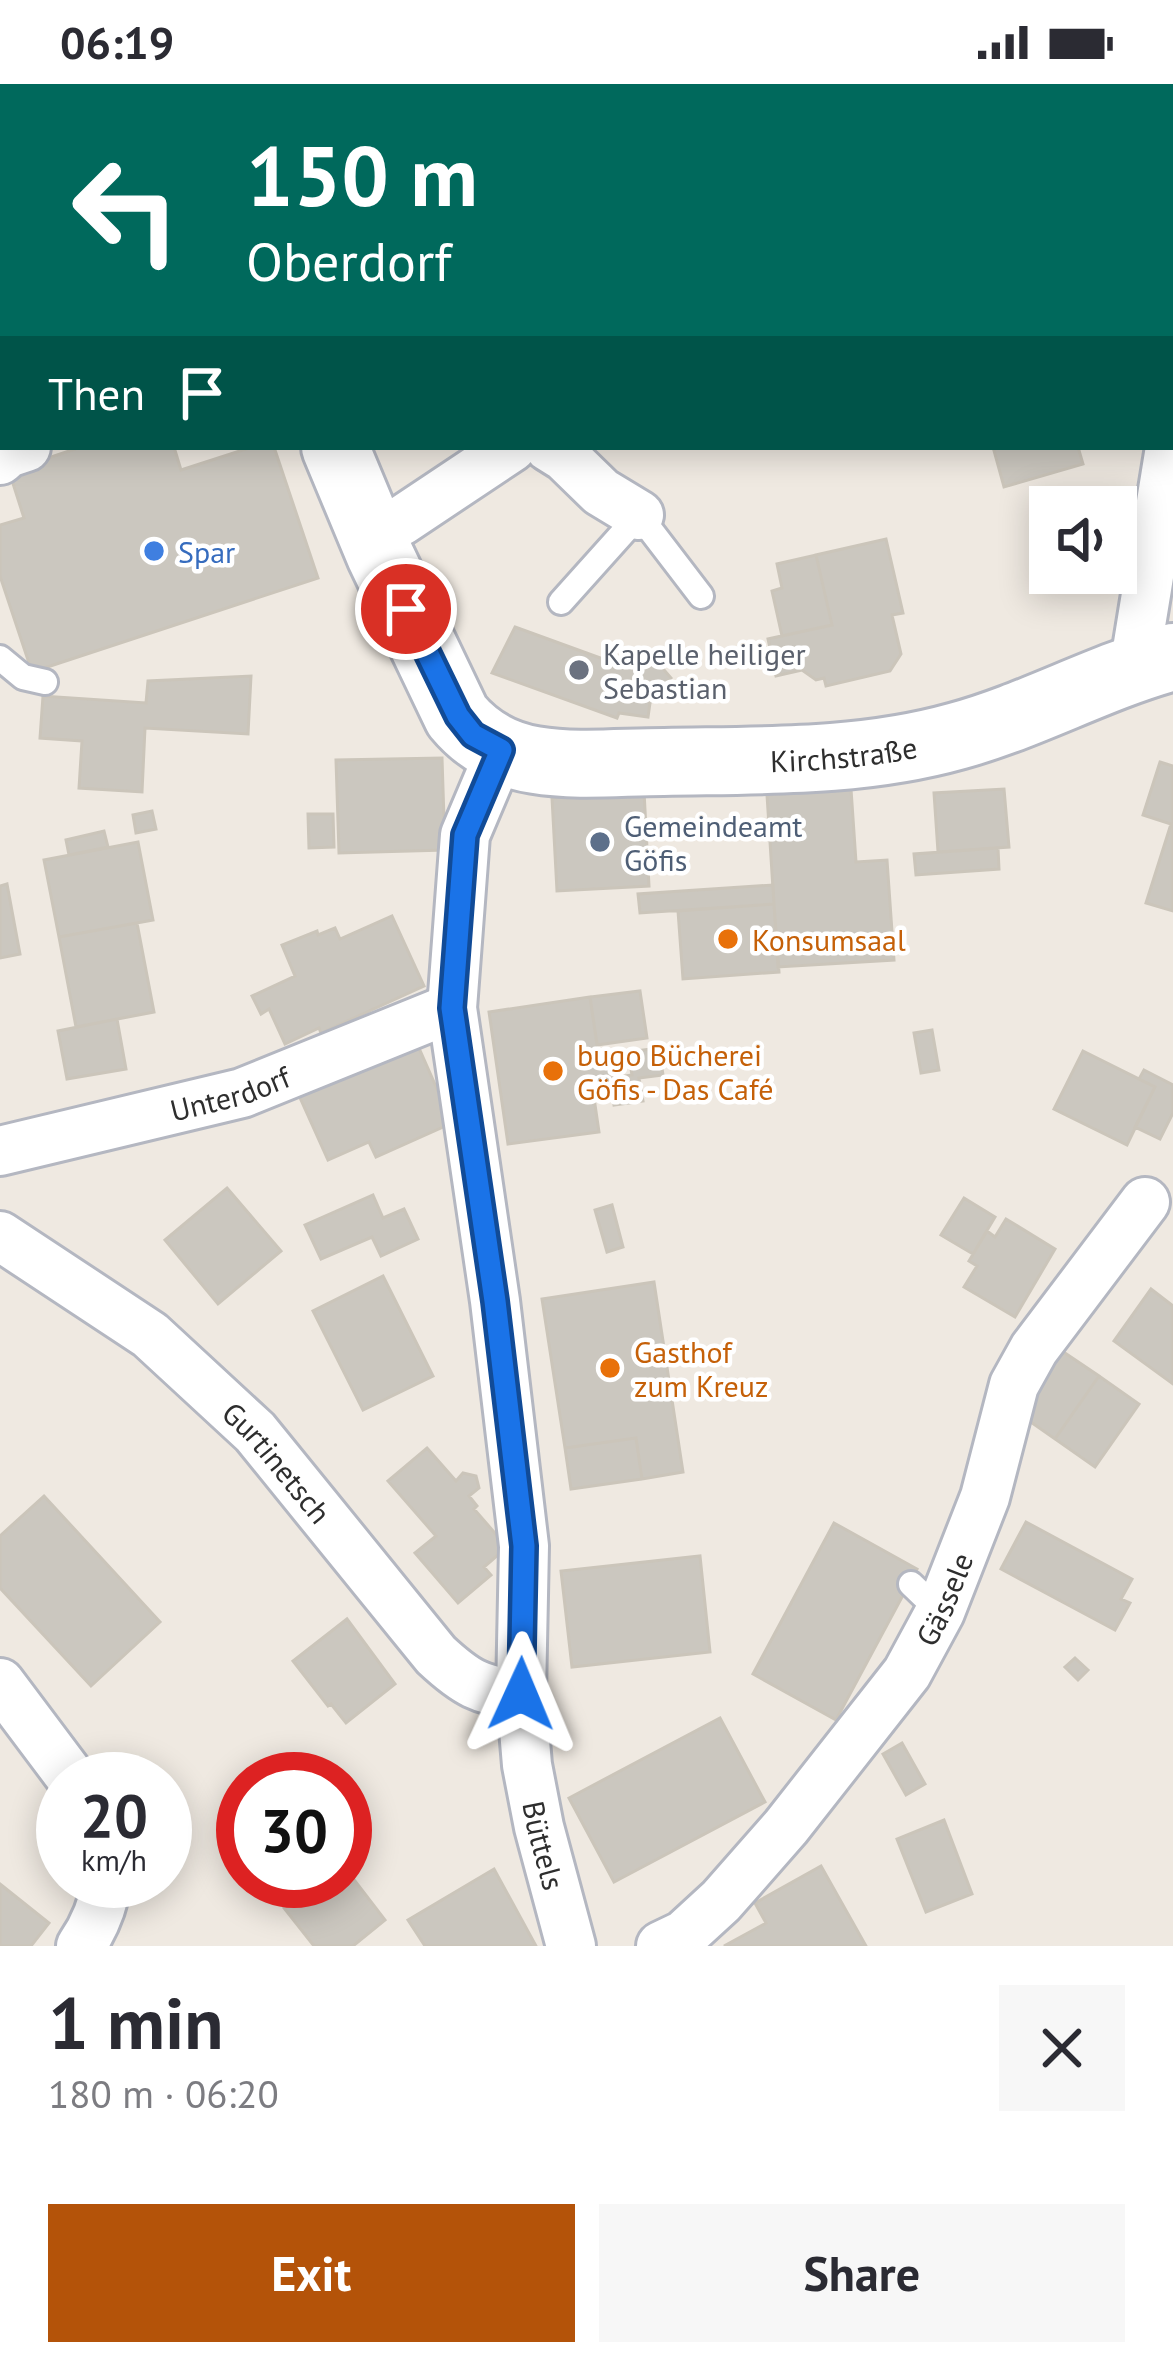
<!DOCTYPE html>
<html lang="en">
<head>
<meta charset="utf-8">
<style>
	:root { --surface:#fff; --page:#f7f7f7; --text:#2b2b33; --muted:#7c7c81; --accent:#b45309 }
	body { margin:0; font-family:"PT Sans",sans-serif; background:var(--page); color:var(--text); height:100vh; display:flex; flex-direction:column; font-size:45px; white-space:nowrap }
	* { box-sizing:border-box; margin:0 }
	p { font-size:39px; color:var(--muted) }
	.icon { flex:none; width:66px; height:66px; fill:none; stroke:currentColor; stroke-width:2; stroke-linecap:round; stroke-linejoin:round }
	.map { position:relative; height:1862px; overflow:hidden }
	.panel { display:flex; flex-direction:column; background:var(--surface); flex:1 }
	.panel>* { flex:none }
	.hud { position:absolute; left:0px; top:0px; width:1173px; height:366px; box-shadow:0 6px 30px #0003; background:#00695c; color:#fff; overflow:hidden }
	.controls { position:absolute; left:1029px; top:402px; display:grid; gap:24px }
	.controls a { display:grid; place-items:center; width:108px; height:108px; border-radius:0px; background:var(--surface); box-shadow:0 6px 30px #0003; font-size:60px }
	.speed { position:absolute; left:36px; top:1668px; display:flex; gap:24px; font-size:60px; font-weight:700; text-align:center }
	.speed>* { display:grid; place-content:center; width:156px; height:156px; border-radius:50%; background:var(--surface); box-shadow:0 6px 30px #0003; line-height:1 }
	.speed small { font-size:30px; font-weight:400 }
	.speed .limit { border:18px solid #d22; background:#fff; color:#111 }
	.pin { position:absolute; display:grid; place-items:center; width:102px; height:102px; color:#fff; margin:-51px; border:6px solid #fff; border-radius:50%; box-shadow:0 3px 12px #0007 }
	.me { position:absolute; width:132px; margin:-66px; rotate:1deg; stroke-linejoin:round; filter:drop-shadow(0 0 9px #0008) }
	.turn { display:flex; align-items:center; gap:42px; height:252px; padding:0 48px; font-size:54px }
	.turn .icon { width:156px; height:156px; stroke-width:2.5 }
	.turn b { display:block; font-size:84px; line-height:102px }
	.then { display:flex; align-items:center; height:114px; padding:0 48px; background:#0003; gap:24px; font-size:45px }
	.round { display:grid; place-items:center; flex:none; width:126px; height:126px; border-radius:0px; background:var(--page) }
	.summary { display:flex; align-items:center; justify-content:space-between; height:204px; padding:0 48px }
	h1 { font-size:72px; font-weight:700; line-height:90px }
	.action { display:flex; gap:24px; margin-top:auto; padding:24px 48px }
	.action a { flex:1; height:138px; border-radius:0px; background:var(--accent); color:#fff; font-size:48px; font-weight:700; line-height:138px; text-align:center }
	.action a+a { background:var(--page); color:var(--text) }
	.status { display:flex; justify-content:space-between; align-items:center; height:84px; padding:0 60px; background:var(--surface); direction:ltr }
	.status svg { height:33px; fill:currentColor }
	.map>svg:first-child { display:block }
	.building { fill:#cbc7bf; stroke:#cbc5ba; stroke-width:3 }
	.lines { fill:none; stroke-linecap:round; stroke-linejoin:round }
	.lane-casing { stroke:#b4b7c1; stroke-width:30 }
	.street-casing { stroke:#b4b7c1; stroke-width:54 }
	.secondary-casing { stroke:#b4b7c1; stroke-width:72 }
	.lane { stroke:#fff; stroke-width:24 }
	.street { stroke:#fff; stroke-width:48 }
	.secondary { stroke:#fff; stroke-width:66 }
	.route-casing { stroke:#114b97; stroke-width:30 }
	.route { stroke:#1a73e8; stroke-width:21 }
	.shop-dot { fill:#3f7fe0; stroke:#fff; stroke-width:4.5 }
	.worship-dot { fill:#6b7280; stroke:#fff; stroke-width:4.5 }
	.service-dot { fill:#5c6f8a; stroke:#fff; stroke-width:4.5 }
	.food-dot { fill:#e8710a; stroke:#fff; stroke-width:4.5 }
	.labels { text-anchor:middle; dominant-baseline:central; stroke-width:9; stroke-linejoin:round; paint-order:stroke }
	.shop-label { font-size:30px; fill:#366cbe; stroke:#fff; text-anchor:start }
	.worship-label { font-size:30px; fill:#5b616d; stroke:#fff; text-anchor:start }
	.street-label { font-size:30px; fill:#2e2e2e; stroke:#fff }
	.service-label { font-size:30px; fill:#4e5e75; stroke:#fff; text-anchor:start }
	.food-label { font-size:30px; fill:#c56008; stroke:#fff; text-anchor:start }
</style>
</head>
<body>
<div class="status"><b>06:19</b><svg viewBox="0 0 49 12"><path d="M0 12V9h3v3zM5 12V6h3v6zM10 12V3h3v9zM15 12V0h3v12zM26 1h20v11H26zM47 4h2v5h-2z"/></svg></div>
<div class="map">
<svg width="1173" height="1862" viewBox="0 0 1173 1862">
	<rect width="100%" height="100%" fill="#efe9e1"/>
	<path class="building" d="M 872,0 L 977,0 L 975,3 L 877,3 Z
		M 81,363 L 174,363 L 181,386 L 252,363 L 274,363 L 318,494 L 32,588 L 0,492 L 0,441 L 24,434 L 9,387 Z
		M 993,363 L 1078,363 L 1083,380 L 1004,403 Z
		M 886,455 L 903,529 L 892,531 L 901,570 L 890,587 L 826,602 L 824,594 L 816,596 L 802,586 L 776,592 L 768,555 L 832,541 L 816,471 Z
		M 816,471 L 832,541 L 782,552 L 772,507 L 782,504 L 777,480 Z
		M 515,543 L 625,583 L 647,566 L 671,594 L 650,619 L 648,633 L 619,629 L 617,634 L 492,589 Z
		M 251,592 L 248,650 L 145,644 L 142,708 L 79,704 L 82,657 L 40,654 L 43,612 L 146,619 L 148,597 Z
		M 442,674 L 445,766 L 339,769 L 336,676 Z
		M 1160,678 L 1173,682 L 1173,827 L 1146,819 L 1171,740 L 1143,731 Z
		M 851,705 L 856,778 L 887,776 L 894,876 L 778,883 L 767,711 Z
		M 1004,705 L 1009,763 L 938,768 L 934,709 Z
		M 644,707 L 649,802 L 557,807 L 552,714 Z
		M 152,727 L 156,745 L 136,749 L 133,731 Z
		M 308,730 L 333,730 L 334,763 L 309,764 Z
		M 104,747 L 108,763 L 69,771 L 66,756 Z
		M 138,758 L 153,836 L 59,853 L 44,776 Z
		M 998,764 L 999,785 L 916,791 L 914,770 Z
		M 7,800 L 20,870 L 0,874 L 0,802 Z
		M 773,801 L 774,820 L 640,829 L 638,810 Z
		M 774,820 L 779,888 L 683,895 L 678,827 Z
		M 392,832 L 424,902 L 321,949 L 319,944 L 285,960 L 269,925 L 261,930 L 252,912 L 295,892 L 282,861 L 317,847 L 318,851 L 335,844 L 340,855 Z
		M 137,839 L 154,928 L 76,943 L 59,853 Z
		M 640,907 L 647,954 L 597,961 L 590,913 Z
		M 590,913 L 600,980 L 608,980 L 611,1005 L 593,1007 L 599,1048 L 508,1060 L 489,928 Z
		M 117,935 L 126,985 L 67,995 L 58,947 Z
		M 932,946 L 939,986 L 921,989 L 914,949 Z
		M 415,955 L 452,1039 L 376,1073 L 369,1058 L 328,1076 L 297,1007 Z
		M 659,964 L 663,991 L 639,994 L 643,1017 L 614,1021 L 610,994 L 632,991 L 628,968 Z
		M 1083,967 L 1155,1003 L 1127,1061 L 1054,1025 Z
		M 1144,986 L 1173,1001 L 1173,1029 L 1160,1055 L 1135,1043 L 1155,1003 L 1139,995 Z
		M 227,1104 L 281,1167 L 218,1220 L 165,1156 Z
		M 373,1111 L 383,1134 L 404,1125 L 418,1155 L 381,1172 L 372,1153 L 321,1175 L 305,1141 Z
		M 964,1114 L 995,1133 L 973,1170 L 941,1151 Z
		M 612,1121 L 623,1163 L 607,1168 L 595,1126 Z
		M 1006,1135 L 1055,1165 L 1015,1233 L 964,1203 L 977,1182 L 969,1177 L 987,1147 L 995,1153 Z
		M 383,1192 L 433,1292 L 363,1326 L 313,1227 Z
		M 654,1198 L 683,1388 L 642,1395 L 636,1354 L 565,1364 L 542,1215 Z
		M 1151,1205 L 1173,1222 L 1173,1300 L 1114,1257 Z
		M 1059,1265 L 1099,1292 L 1055,1355 L 1015,1327 Z
		M 1099,1292 L 1139,1320 L 1095,1383 L 1055,1355 Z
		M 636,1354 L 642,1395 L 571,1405 L 565,1364 Z
		M 427,1364 L 456,1397 L 463,1389 L 476,1392 L 479,1404 L 469,1412 L 477,1422 L 474,1425 L 507,1463 L 484,1483 L 491,1491 L 458,1519 L 415,1469 L 436,1452 L 388,1397 Z
		M 44,1412 L 160,1538 L 91,1602 L 0,1504 L 0,1452 Z
		M 1026,1438 L 1132,1495 L 1121,1515 L 1130,1519 L 1115,1546 L 1001,1485 Z
		M 834,1439 L 917,1485 L 836,1636 L 753,1590 Z
		M 700,1472 L 710,1568 L 572,1583 L 561,1487 Z
		M 347,1535 L 395,1600 L 346,1639 L 331,1620 L 328,1622 L 293,1577 Z
		M 1075,1574 L 1088,1586 L 1078,1596 L 1065,1583 Z
		M 720,1634 L 765,1718 L 614,1798 L 569,1714 Z
		M 902,1659 L 925,1700 L 906,1711 L 883,1670 Z
		M 944,1736 L 972,1810 L 926,1828 L 897,1755 Z
		M 821,1782 L 866,1862 L 724,1862 L 766,1839 L 755,1819 Z
		M 345,1784 L 385,1836 L 353,1862 L 314,1862 L 284,1824 L 294,1816 L 279,1797 L 345,1797 Z
		M 494,1785 L 536,1862 L 425,1862 L 408,1836 Z
		M 0,1800 L 49,1839 L 31,1862 L 0,1862 Z"/>
	<g class="lines">
		<defs>
			<path id="lane" d="M 561,518 L 639,431 L 701,512
				M 0,574 L 23,593 L 45,598
				M 911,1500 L 940,1528"/>
			<g id="street">
				<path d="M 549,363 L 565,373 L 601,408 L 639,431"/>
				<path d="M 0,376 L 8,369 L 26,363"/>
				<path d="M 370,449 L 401,437 L 512,363"/>
				<path d="M 1134,584 L 1173,345"/>
				<path id="s1" d="M 501,666 L 465,751 L 452,924 L 495,1217 L 524,1462 L 521,1610 L 527,1681 L 539,1743 L 571,1862"/>
				<path id="s2" d="M 0,1067 L 242,1009 L 452,924"/>
				<path id="s3" d="M 0,1152 L 150,1251 L 255,1348 L 436,1571 C 465,1598 481,1608 521,1610"/>
				<path d="M 0,1599 L 72,1695"/>
				<path d="M 81,1862 C 95,1842 103,1822 107,1797"/>
				<path id="s4" d="M 661,1862 L 684,1851 L 721,1817 L 786,1743 L 907,1589 L 940,1528 L 985,1413 L 1014,1301 L 1034,1265 L 1145,1118"/>
			</g>
			<g id="secondary">
				<path d="M 177,0 L 179,3"/>
				<path id="s5" d="M 335,363 L 380,471 L 457,632 C 477,656 504,671 535,676 C 577,683 622,678 664,678 C 763,676 861,679 957,652 C 1031,632 1099,593 1173,573"/>
			</g>
		</defs>
		<use href="#lane" class="lane-casing"/>
		<use href="#street" class="street-casing"/>
		<use href="#secondary" class="secondary-casing"/>
		<use href="#lane" class="lane"/>
		<use href="#street" class="street"/>
		<use href="#secondary" class="secondary"/>
	</g>
	<g class="lines">
		<defs>
			<path id="route" d="M 406,525 L 458,632 L 473,651 L 501,666 L 465,751 L 452,924 L 495,1217 L 524,1462 L 521,1610"/>
		</defs>
		<use href="#route" class="route-casing"/>
		<use href="#route" class="route"/>
	</g>
	<circle class="shop-dot" cx="154" cy="467" r="12"/>
	<circle class="worship-dot" cx="579" cy="586" r="12"/>
	<circle class="service-dot" cx="600" cy="758" r="12"/>
	<g class="food-dot">
		<circle cx="728" cy="855" r="12"/>
		<circle cx="553" cy="987" r="12"/>
		<circle cx="610" cy="1284" r="12"/>
	</g>
	<g class="labels">
		<g class="shop-label">
			<text x="178" y="467">Spar</text>
		</g>
		<g class="worship-label">
			<text x="603" y="569">Kapelle heiliger<tspan x="603" dy="34">Sebastian</tspan></text>
		</g>
		<g class="street-label">
			<text stroke="none"><textPath href="#s5" startOffset="696">Kirchstraße</textPath></text>
			<text stroke="none"><textPath href="#s2" startOffset="237">Unterdorf</textPath></text>
			<text stroke="none"><textPath href="#s3" startOffset="360">Gurtinetsch</textPath></text>
			<text stroke="none"><textPath href="#s4" startOffset="453">Gässele</textPath></text>
			<text stroke="none"><textPath href="#s1" startOffset="1110">Büttels</textPath></text>
		</g>
		<g class="service-label">
			<text x="624" y="741">Gemeindeamt<tspan x="624" dy="34">Göfis</tspan></text>
		</g>
		<g class="food-label">
			<text x="752" y="855">Konsumsaal</text>
			<text x="577" y="970">bugo Bücherei<tspan x="577" dy="34">Göfis - Das Café</tspan></text>
			<text x="634" y="1267">Gasthof<tspan x="634" dy="34">zum Kreuz</tspan></text>
		</g>
	</g>
</svg>
<div class="controls">
<a><svg class="icon" aria-label="sound" viewBox="0 0 24 24"><path d="M4 9h4l5-4v14l-5-4H4zM17 9q2 3 0 6"/></svg></a>
</div>
<div class="speed"><div>20<small>km/h</small></div><div class="limit">30</div></div>
<div class="pin" style="left:406px;top:525px;background:#d93025"><svg class="icon" aria-label="arrive" viewBox="0 0 24 24"><path d="M6 21V4h12l-3 4 3 4H6"/></svg></div>
<svg class="me" style="left:521px;top:1610px" viewBox="-20 -20 40 40"><path d="M0-17L14 15 0 8-14 15z" fill="#1a73e8" stroke="#fff" stroke-width="4"/></svg>
<div class="hud">
<div class="turn"><svg class="icon" aria-label="left" viewBox="0 0 24 24"><path d="M17 20v-9H6M10 6l-5 5 5 5"/></svg><div><b>150 m</b>Oberdorf</div></div>
<div class="then">Then<svg class="icon" aria-label="arrive" viewBox="0 0 24 24"><path d="M6 21V4h12l-3 4 3 4H6"/></svg></div>
</div>
</div>
<section class="panel">
<div class="summary"><div><h1>1 min</h1><p>180 m · 06:20</p></div><a class="round"><svg class="icon" aria-label="close" viewBox="0 0 24 24"><path d="M6 6l12 12M18 6L6 18"/></svg></a></div>
<div class="action"><a>Exit</a><a>Share</a></div>
</section>
</body>
</html>
